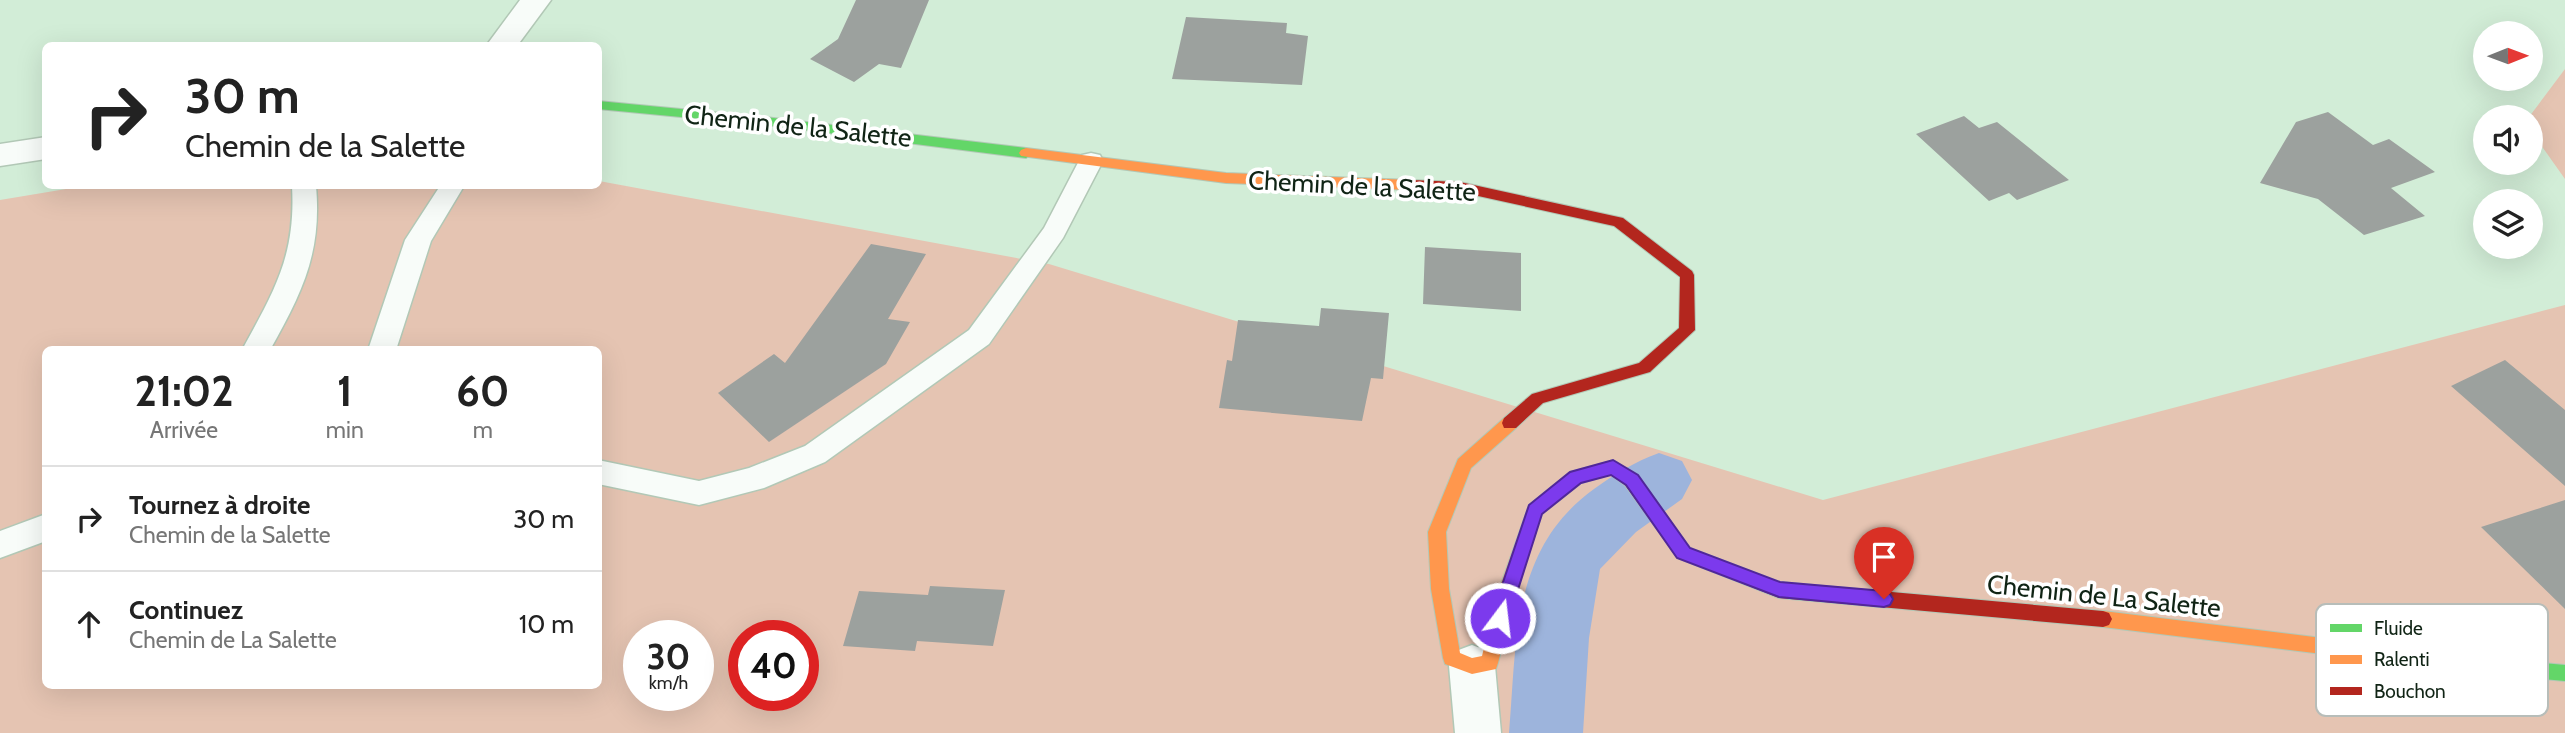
<!DOCTYPE html>
<html lang="fr">
<head>
<meta charset="utf-8">
<style>
	:root { --surface:#fff; --page:#f6f6f6; --text:#222; --muted:#767676; --line:#e0e0e0 }
	body { margin:0; font-family:Cabin,sans-serif; background:var(--page); color:var(--text); height:100vh; display:flex; flex-direction:column; font-size:26px; white-space:nowrap }
	* { box-sizing:border-box; margin:0 }
	p { font-size:23px; color:var(--muted) }
	.icon { flex:none; width:38px; height:38px; fill:none; stroke:currentColor; stroke-width:2; stroke-linecap:round; stroke-linejoin:round }
	.map { position:relative; flex:1; overflow:hidden }
	.panel { position:absolute; left:42px; top:346px; width:560px; height:343px; display:flex; flex-direction:column; background:var(--surface); border-radius:10px; box-shadow:0 7px 28px #0002 }
	.panel>* { flex:none }
	.hud { position:absolute; left:42px; top:42px; width:560px; height:147px; border-radius:10px; box-shadow:0 7px 28px #0002; background:#fff; color:var(--text); overflow:hidden }
	.needle { width:46px; rotate:89deg }
	.buttons { position:absolute; left:2473px; top:21px; display:grid; gap:14px }
	.buttons a { display:grid; place-items:center; width:70px; height:70px; border-radius:50%; background:var(--surface); box-shadow:0 7px 28px #0002; font-size:35px }
	.speed { position:absolute; left:623px; top:620px; display:flex; gap:14px; font-size:35px; font-weight:700; text-align:center }
	.speed>* { display:grid; place-content:center; width:91px; height:91px; border-radius:50%; background:var(--surface); box-shadow:0 7px 28px #0002; line-height:1 }
	.speed small { font-size:18px; font-weight:400 }
	.speed .limit { border:10px solid #d22; background:#fff; color:#111 }
	.pin { position:absolute; display:grid; place-items:center; width:60px; height:60px; color:#fff; margin:-72px -30px; border-radius:50% 50% 50% 0; rotate:-45deg; box-shadow:0 0 7px #0007 }
	.pin .icon { rotate:45deg }
	.me { position:absolute; width:77px; margin:-38px; rotate:15deg; stroke-linejoin:round; filter:drop-shadow(0 0 5px #0008) }
	.turn { display:flex; align-items:center; gap:24px; height:147px; padding:0 28px; font-size:32px }
	.turn .icon { width:91px; height:91px; stroke-width:2.5 }
	.turn b { display:block; font-size:49px; line-height:60px }
	.eta { display:flex; justify-content:space-evenly; align-items:center; height:119px; text-align:center }
	.eta b { font-size:42px; font-weight:800; line-height:49px }
	ul { padding:0; list-style:none }
	li { display:flex; align-items:center; gap:21px; height:105px; padding:0 28px; border-top:2px solid var(--line) }
	li div { flex:1 }
	li b { display:block; font-size:26px }
	li em { font-style:normal }
	.map>svg:first-child { display:block }
	.forest { fill:#e5c4b2; fill-rule:evenodd }
	.lines { fill:none; stroke-linecap:round; stroke-linejoin:round }
	.canal { fill:#9db4dc; fill-rule:evenodd }
	.building { fill:#9ca19e }
	.lane-casing { stroke:#b2c8b6; stroke-width:3 }
	.street-casing { stroke:#b2c8b6; stroke-width:3 }
	.fast-casing { stroke:#b2c8b6; stroke-width:2 }
	.slow-casing { stroke:#b2c8b6; stroke-width:2 }
	.jam-casing { stroke:#b2c8b6; stroke-width:2 }
	.lane { fill:#f8fcf9; fill-rule:evenodd }
	.street { fill:#f8fcf9; fill-rule:evenodd }
	.fast { fill:#63d668; fill-rule:evenodd }
	.slow { fill:#ff974d; fill-rule:evenodd }
	.jam { fill:#b3261e; fill-rule:evenodd }
	.route { fill:#7c3aed; stroke:#51269a; stroke-width:2 }
	.labels { text-anchor:middle; dominant-baseline:central; stroke-width:7; stroke-linejoin:round; paint-order:stroke }
	.street-label { font-size:26px; fill:#102415; stroke:#fff }
	.key { fill:#fff; stroke:#b7bdb9; stroke-width:2 }
	.key-label { font-size:19px; fill:#102415 }
</style>
</head>
<body>
<div class="map">
<svg width="2565" height="733" viewBox="0 0 2565 733">
	<rect width="100%" height="100%" fill="#d2edd7"/>
	<path class="forest" d="M 2565,69 L 2565,179 L 2531,131 L 2529,117 Z
		M 599,181 L 1049,264 L 1823,500 L 2565,305 L 2565,733 L 0,733 L 0,200 L 84,186 L 598,186 ZM 46,350 L 598,350 L 598,686 L 46,686 ZM 639,635 L 698,635 L 698,695 L 639,695 ZM 744,635 L 803,635 L 803,695 L 744,695 Z"/>
	<g class="lines">
		<path class="canal" d="M 1659,453 L 1682,461 L 1692,480 L 1682,499 L 1636,532 L 1600,569 L 1589,638 L 1583,733 L 1509,733 C 1517,641 1511,549 1594,489 C 1615,474 1634,462 1659,453 Z"/>
	</g>
	<path class="building" d="M 856,0 L 929,0 L 901,68 L 879,64 L 854,82 L 810,59 L 838,39 Z
		M 1186,17 L 1287,23 L 1286,33 L 1308,36 L 1302,85 L 1172,79 Z
		M 2328,112 L 2373,145 L 2389,139 L 2435,172 L 2391,188 L 2425,216 L 2364,235 L 2318,199 L 2260,183 L 2296,122 Z
		M 1964,116 L 1979,128 L 1997,122 L 2069,180 L 2017,200 L 2009,193 L 1989,201 L 1916,134 Z
		M 871,244 L 926,254 L 888,319 L 910,322 L 886,364 L 769,442 L 718,393 L 774,354 L 785,363 Z
		M 1425,247 L 1521,253 L 1521,311 L 1423,304 Z
		M 1321,308 L 1389,313 L 1383,379 L 1371,378 L 1362,421 L 1219,408 L 1227,360 L 1232,361 L 1238,320 L 1319,326 Z
		M 2505,360 L 2565,410 L 2565,486 L 2451,386 Z
		M 2565,500 L 2565,609 L 2481,527 Z
		M 930,586 L 1005,590 L 993,646 L 917,641 L 915,651 L 843,646 L 859,591 L 928,595 Z"/>
	<g class="lines">
		<defs>
			<path id="lane" d="M 1091,153 L 1100,155 L 1103,161 L 1063,238 L 989,344 L 825,462 L 764,488 L 699,505 L 598,484 L 598,460 L 699,481 L 749,468 L 805,446 L 969,330 L 1044,228 L 1082,155 Z
				M 292,186 L 316,186 C 322,253 302,293 270,350 L 242,350 C 274,291 296,256 292,186 Z
				M 440,186 L 464,186 L 431,241 L 396,350 L 368,350 L 405,240 Z
				M 46,514 L 46,541 L 0,558 L 0,531 Z"/>
			<path id="street" d="M 520,0 L 551,0 L 517,46 L 486,46 Z
				M 46,137 L 46,159 L 0,166 L 0,144 Z
				M 1472,645 L 1488,651 L 1495,666 L 1501,733 L 1455,733 L 1449,666 L 1456,651 Z"/>
			<path id="fast" d="M 598,101 L 765,117 L 1026,148 L 1033,153 L 1026,158 L 765,125 L 598,109 Z
				M 2468,656 L 2565,665 L 2565,681 L 2468,672 L 2461,670 L 2459,664 L 2461,658 Z"/>
			<path id="slow" d="M 1026,148 L 1226,173 L 1412,180 L 1419,185 L 1412,190 L 1226,183 L 1021,156 L 1019,153 L 1021,150 Z
				M 1510,417 L 1516,418 L 1518,423 L 1516,428 L 1471,468 L 1446,532 L 1449,589 L 1460,653 L 1472,658 L 1482,656 L 1497,595 L 1529,505 L 1570,472 L 1607,462 L 1613,464 L 1615,469 L 1613,474 L 1581,483 L 1542,514 L 1515,595 L 1498,663 L 1496,669 L 1472,674 L 1445,664 L 1443,658 L 1431,589 L 1428,532 L 1458,459 L 1504,418 Z
				M 2103,611 L 2468,656 L 2475,658 L 2477,664 L 2475,670 L 2468,672 L 2103,627 L 2097,625 L 2094,619 L 2097,613 Z"/>
			<path id="jam" d="M 1412,180 L 1460,182 L 1623,218 L 1692,271 L 1694,275 L 1695,330 L 1650,372 L 1543,403 L 1516,428 L 1504,428 L 1502,423 L 1504,418 L 1532,394 L 1639,363 L 1679,328 L 1680,277 L 1614,226 L 1460,192 L 1407,188 L 1405,185 Z
				M 1613,460 L 1637,475 L 1690,548 L 1780,582 L 2103,611 L 2109,613 L 2112,619 L 2109,625 L 2103,627 L 1779,598 L 1678,558 L 1625,485 L 1611,475 L 1601,474 L 1599,469 L 1601,464 Z"/>
		</defs>
		<use href="#lane" class="lane-casing"/>
		<use href="#street" class="street-casing"/>
		<use href="#fast" class="fast-casing"/>
		<use href="#slow" class="slow-casing"/>
		<use href="#jam" class="jam-casing"/>
		<use href="#lane" class="lane"/>
		<use href="#street" class="street"/>
		<use href="#fast" class="fast"/>
		<use href="#slow" class="slow"/>
		<use href="#jam" class="jam"/>
	</g>
	<path class="route" d="M 1613,460 L 1638,475 L 1690,548 L 1780,582 L 1884,591 L 1890,594 L 1893,599 L 1890,605 L 1884,607 L 1779,597 L 1677,558 L 1626,485 L 1611,475 L 1581,483 L 1542,514 L 1509,618 L 1507,623 L 1494,623 L 1491,618 L 1529,505 L 1570,472 Z"/>
	<g class="labels">
		<g class="street-label">
			<text transform="translate(798 126) rotate(6)">Chemin de la Salette</text>
			<text transform="translate(1362 186) rotate(3)">Chemin de la Salette</text>
			<text transform="translate(2104 596) rotate(6)">Chemin de La Salette</text>
		</g>
	</g>
	<rect x="2316" y="604" width="232" height="112" rx="10" class="key"/>
	<rect x="2330" y="624" width="32" height="8" fill="#63d668"/>
	<rect x="2330" y="655" width="32" height="9" fill="#ff974d"/>
	<rect x="2330" y="687" width="32" height="8" fill="#b3261e"/>
	<g class="key-label">
		<text x="2374" y="635">Fluide</text>
		<text x="2374" y="666">Ralenti</text>
		<text x="2374" y="698">Bouchon</text>
	</g>
</svg>
<div class="buttons">
<a><svg class="needle" viewBox="-14 -14 28 28"><path d="M0-13l5 13h-10z" fill="#e53935"/><path d="M0 13l5-13h-10z" fill="#767676"/></svg></a>
<a><svg class="icon" aria-label="sound" viewBox="0 0 24 24"><path d="M4 9h4l5-4v14l-5-4H4zM17 9q2 3 0 6"/></svg></a>
<a><svg class="icon" aria-label="layers" viewBox="0 0 24 24"><path d="M12 4l9 5-9 5-9-5zM3 14l9 5 9-5"/></svg></a>
</div>
<div class="speed"><div>30<small>km/h</small></div><div class="limit">40</div></div>
<div class="pin" style="left:1884px;top:599px;background:#d93025"><svg class="icon" aria-label="arrive" viewBox="0 0 24 24"><path d="M6 21V4h12l-3 4 3 4H6"/></svg></div>
<svg class="me" style="left:1500px;top:618px" viewBox="-20 -20 40 40"><circle r="17" fill="#7c3aed" stroke="#fff" stroke-width="3"/><path d="M0-11L8 9 0 5-8 9z" fill="#fff"/></svg>
<div class="hud">
<div class="turn"><svg class="icon" aria-label="right" viewBox="0 0 24 24"><path d="M7 20v-9h11M14 6l5 5-5 5"/></svg><div><b>30 m</b>Chemin de la Salette</div></div>
</div>
<section class="panel">
<div class="eta">
<div><b>21:02</b><p>Arrivée</p></div>
<div><b>1</b><p>min</p></div>
<div><b>60</b><p>m</p></div>
</div>
<ul>
<li><svg class="icon" aria-label="right" viewBox="0 0 24 24"><path d="M7 20v-9h11M14 6l5 5-5 5"/></svg><div><b>Tournez à droite</b><p>Chemin de la Salette</p></div><em>30 m</em></li>
<li><svg class="icon" aria-label="ahead" viewBox="0 0 24 24"><path d="M12 20V5M6 11l6-6 6 6"/></svg><div><b>Continuez</b><p>Chemin de La Salette</p></div><em>10 m</em></li>
</ul>
</section>
</div>
</body>
</html>
